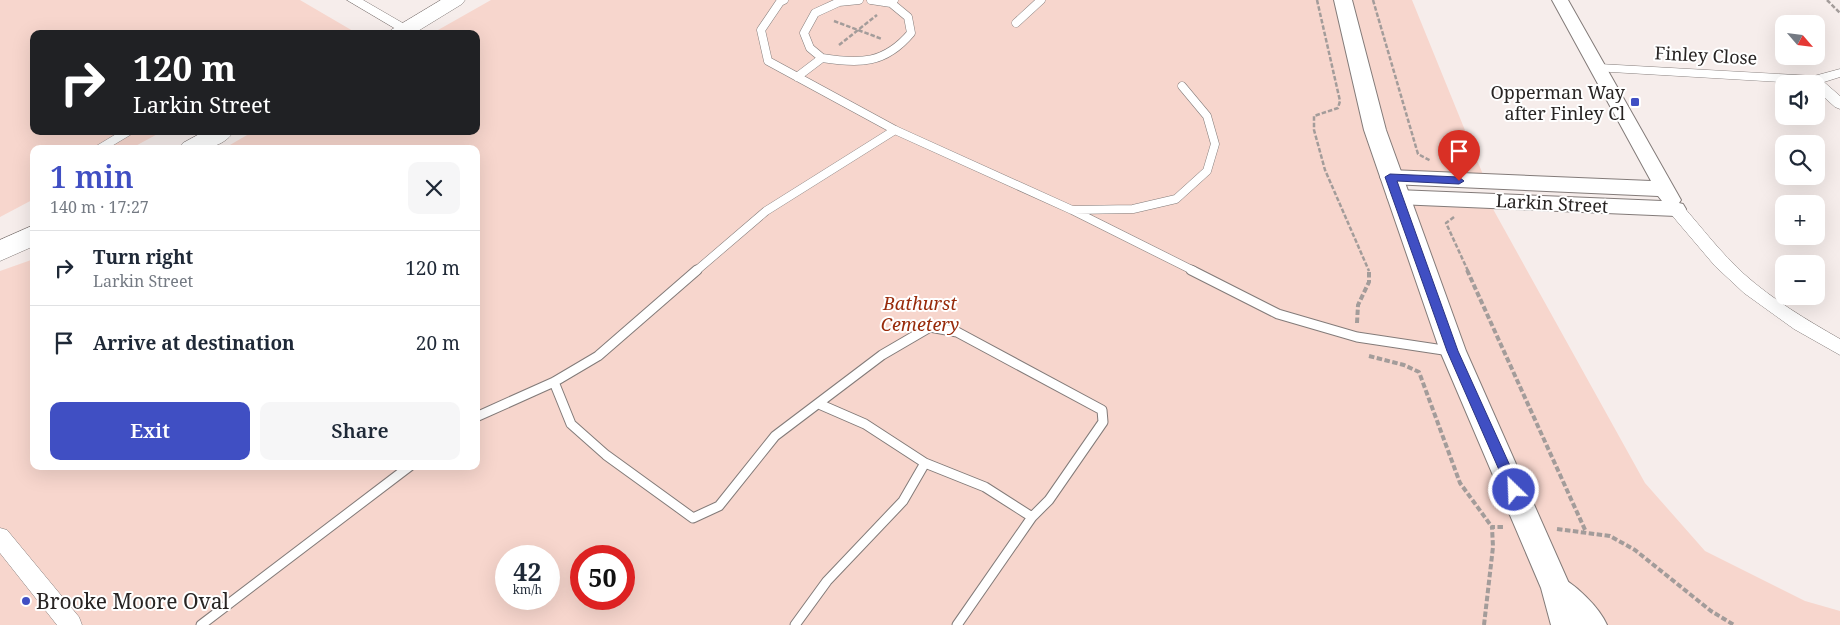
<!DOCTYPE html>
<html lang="en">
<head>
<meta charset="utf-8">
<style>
	:root { --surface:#fff; --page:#f6f6f7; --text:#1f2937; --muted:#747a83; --line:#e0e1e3; --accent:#404fc3 }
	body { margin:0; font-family:"Noto Serif",serif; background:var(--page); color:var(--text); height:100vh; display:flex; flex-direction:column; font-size:19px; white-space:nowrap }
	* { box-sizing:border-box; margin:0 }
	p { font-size:16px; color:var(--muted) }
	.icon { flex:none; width:28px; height:28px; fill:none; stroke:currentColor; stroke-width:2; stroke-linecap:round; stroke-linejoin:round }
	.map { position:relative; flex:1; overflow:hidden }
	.panel { position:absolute; left:30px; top:145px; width:450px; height:325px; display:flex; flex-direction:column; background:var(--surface); border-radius:10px; box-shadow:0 5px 20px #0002 }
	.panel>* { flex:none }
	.guide { position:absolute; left:30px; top:30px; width:450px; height:105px; border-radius:10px; box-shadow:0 5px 20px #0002; background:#202124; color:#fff; overflow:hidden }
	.needle { width:32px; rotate:118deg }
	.fabs { position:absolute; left:1775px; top:15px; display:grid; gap:10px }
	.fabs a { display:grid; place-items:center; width:50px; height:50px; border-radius:10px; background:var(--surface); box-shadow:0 5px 20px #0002; font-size:25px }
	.speed { position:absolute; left:495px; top:545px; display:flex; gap:10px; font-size:25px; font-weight:700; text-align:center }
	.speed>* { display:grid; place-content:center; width:65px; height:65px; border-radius:50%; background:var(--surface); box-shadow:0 5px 20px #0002; line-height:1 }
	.speed small { font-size:12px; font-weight:400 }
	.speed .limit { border:8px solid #d22; background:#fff; color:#111 }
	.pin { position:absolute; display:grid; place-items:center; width:42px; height:42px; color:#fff; margin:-51px -21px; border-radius:50% 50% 50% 0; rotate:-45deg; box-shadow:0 0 5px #0007 }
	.pin .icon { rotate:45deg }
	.me { position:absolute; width:55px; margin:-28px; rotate:336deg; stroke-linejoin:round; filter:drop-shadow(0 0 4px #0008) }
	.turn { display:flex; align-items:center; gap:18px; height:105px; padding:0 20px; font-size:22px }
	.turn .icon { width:65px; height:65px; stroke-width:2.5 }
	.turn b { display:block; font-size:35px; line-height:42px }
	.round { display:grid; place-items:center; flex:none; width:52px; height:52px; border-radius:10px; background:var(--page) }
	.summary { display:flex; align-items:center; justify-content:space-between; height:85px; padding:0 20px }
	h1 { font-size:30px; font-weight:600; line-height:38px; color:var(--accent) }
	.primary-button { display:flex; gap:10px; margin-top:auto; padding:10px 20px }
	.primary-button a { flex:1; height:58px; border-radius:10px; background:var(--accent); color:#fff; font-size:20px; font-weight:600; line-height:58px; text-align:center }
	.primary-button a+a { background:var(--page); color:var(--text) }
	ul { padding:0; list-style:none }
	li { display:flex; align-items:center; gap:15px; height:75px; padding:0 20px; border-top:1px solid var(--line) }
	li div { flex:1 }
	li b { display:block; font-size:19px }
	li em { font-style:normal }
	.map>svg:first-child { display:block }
	.green { fill:#f7d6cd; fill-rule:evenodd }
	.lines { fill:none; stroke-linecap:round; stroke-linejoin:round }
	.service-far1-casing { stroke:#837b79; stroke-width:9 }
	.service-casing { stroke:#837b79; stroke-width:11 }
	.minor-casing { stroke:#837b79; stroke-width:1 }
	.tertiary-casing { stroke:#837b79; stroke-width:2 }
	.secondary-casing { stroke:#837b79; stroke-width:2 }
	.trunk-casing { stroke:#837b79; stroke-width:1 }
	.path-far1 { stroke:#a39c9a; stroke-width:2.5; stroke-dasharray:4.5 2; stroke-linecap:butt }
	.path { stroke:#a39c9a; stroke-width:4; stroke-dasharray:5.5 2.5; stroke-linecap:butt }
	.service-far1 { stroke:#fff; stroke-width:8 }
	.service { stroke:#fff; stroke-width:9 }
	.minor { fill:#fff; fill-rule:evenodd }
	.tertiary { fill:#fff; fill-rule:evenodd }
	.secondary { fill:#fff; fill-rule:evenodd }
	.trunk { fill:#fff; fill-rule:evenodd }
	.route { fill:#404fc3; stroke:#2a337f }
	.poi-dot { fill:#404fc3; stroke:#fff; stroke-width:2 }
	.labels { text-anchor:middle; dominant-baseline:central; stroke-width:4; stroke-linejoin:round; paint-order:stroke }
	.street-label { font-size:18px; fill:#282423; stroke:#fff }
	.poi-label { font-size:18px; fill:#282423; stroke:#fff; text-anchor:end }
	.park-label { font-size:18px; font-style:italic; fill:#982b0b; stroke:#fff }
	.near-poi-label { font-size:21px; fill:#282423; stroke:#fff; text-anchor:start }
</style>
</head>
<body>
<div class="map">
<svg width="1840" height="625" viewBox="0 0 1840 625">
	<rect width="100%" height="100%" fill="#f6edeb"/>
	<path class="green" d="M 0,0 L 300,0 L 353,31 L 347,34 L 34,34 L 34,131 L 163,131 L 130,149 L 34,149 L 34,199 L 0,217 Z
		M 491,0 L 1412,0 L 1486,182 L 1391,177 L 1397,196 L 1488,200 L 1645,483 L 1705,551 L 1805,601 L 1840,611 L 1840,625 L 0,625 L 0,271 L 34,259 L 34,466 L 476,466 L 476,149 L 223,149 L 254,131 L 476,131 L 476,34 L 431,34 ZM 506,556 L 549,556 L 549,599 L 506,599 ZM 581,556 L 624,556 L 624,599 L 581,599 Z"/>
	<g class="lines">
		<defs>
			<path id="service-far1" d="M 784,0 L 780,2 L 761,30 L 768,61 L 895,130 L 1072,210 L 1194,271
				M 871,0 L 891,3 L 894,0
				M 1016,23 L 1041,0
				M 822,58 L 810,48 L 804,33 L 815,13 L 839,2 L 859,0
				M 797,77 L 822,58 C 860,64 885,64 911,33 L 908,17 L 891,3
				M 99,149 L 129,131
				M 1074,210 L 1133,209 L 1176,199 L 1207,171 L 1215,144 L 1207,116 L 1182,86
				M 696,271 L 766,211 L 895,130"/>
			<path id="service" d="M 1191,270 L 1278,314 L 1357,337 L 1450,351
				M 554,382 L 571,424 L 606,455 L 693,518 L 719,506 L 775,436 L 882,355 L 930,327 L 957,332 L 1102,410 L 1103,422 L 1049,500 L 1032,517 L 957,625
				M 819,404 L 865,424 L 925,463 L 985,487 L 1032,517
				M 476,417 L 554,382 L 598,356 L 697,270
				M 201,625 L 410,466
				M 795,625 L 827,581 L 903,501 L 925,463"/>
			<path id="minor" d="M 347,0 L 363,0 L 413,29 L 406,33 L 401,32 Z
				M 1599,64 L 1814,76 L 1840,69 L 1840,77 L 1824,82 L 1840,96 L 1840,109 L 1835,107 L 1816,90 L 1816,84 L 1594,71 L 1592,68 L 1594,65 Z
				M 1676,203 L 1682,205 C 1702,228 1721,253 1744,274 C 1773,300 1807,320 1840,339 L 1840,355 L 1794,329 L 1744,293 L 1715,266 L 1670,213 L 1668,209 L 1670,205 Z
				M 0,528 L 7,530 L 79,617 L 82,625 L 57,625 L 0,553 Z"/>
			<path id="tertiary" d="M 1552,0 L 1568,0 L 1681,200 L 1679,203 L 1683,204 L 1686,209 L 1683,214 L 1676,216 L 1397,204 L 1390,202 L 1387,197 L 1390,192 L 1397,190 L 1662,201 L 1658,196 L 1390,184 L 1383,182 L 1380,177 L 1383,172 L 1390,170 L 1651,181 Z
				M 1557,576 C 1574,582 1600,608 1607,625 L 1573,625 L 1547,598 L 1543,589 L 1547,580 Z"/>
			<path id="secondary" d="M 1334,0 L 1352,0 L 1386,130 L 1466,351 L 1571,588 L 1583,625 L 1551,625 L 1541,588 L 1440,351 L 1364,130 Z"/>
			<path id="trunk" d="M 441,0 L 465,0 L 462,4 L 413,34 L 388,34 L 391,30 Z
				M 205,131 L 234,131 C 222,150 199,149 179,149 L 183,143 Z
				M 34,225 L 34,246 L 0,261 L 0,240 Z"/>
		</defs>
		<use href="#service-far1" class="service-far1-casing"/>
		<use href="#service" class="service-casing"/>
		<use href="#minor" class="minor-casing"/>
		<use href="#tertiary" class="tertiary-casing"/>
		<use href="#secondary" class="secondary-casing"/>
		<use href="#trunk" class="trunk-casing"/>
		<path class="path-far1" d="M 1317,0 L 1340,101 L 1338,108 L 1314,116 L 1314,130 L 1325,170 L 1369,271
			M 1373,0 L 1418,154 L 1431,161
			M 1827,0 L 1840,13
			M 834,21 L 882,39
			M 839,45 L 877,15
			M 1454,217 L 1446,223 L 1468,271"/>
		<path class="path" d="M 1467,270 L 1586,532
			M 1357,323 L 1358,305 L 1369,282 L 1369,270
			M 1369,356 L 1404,365 L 1419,372 L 1460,483 L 1492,527
			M 1557,529 L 1610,536 L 1635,550 L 1711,611 L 1734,625
			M 1484,625 L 1493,547 L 1492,527 L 1503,527"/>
		<use href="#service-far1" class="service-far1"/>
		<use href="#service" class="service"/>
		<use href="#minor" class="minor"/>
		<use href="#tertiary" class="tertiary"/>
		<use href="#secondary" class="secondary"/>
		<use href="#trunk" class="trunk"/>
	</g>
	<path class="route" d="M 1390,174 L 1459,177 L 1464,181 L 1459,184 L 1397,181 L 1458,351 L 1521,490 L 1519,495 L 1514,496 L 1510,495 L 1447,351 L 1385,177 Z"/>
	<g class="poi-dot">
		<rect x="1630" y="97" width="10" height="10" rx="2.5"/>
		<circle cx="26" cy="601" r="5"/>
	</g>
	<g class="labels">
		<g class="street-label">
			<text transform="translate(1706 55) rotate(3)">Finley Close</text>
			<text transform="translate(1552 203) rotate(3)">Larkin Street</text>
		</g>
		<g class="poi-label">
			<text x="1625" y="92">Opperman Way<tspan x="1625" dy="21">after Finley Cl</tspan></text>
		</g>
		<g class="park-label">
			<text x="920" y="303">Bathurst<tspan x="920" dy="21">Cemetery</tspan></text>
		</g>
		<g class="near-poi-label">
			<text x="36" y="601">Brooke Moore Oval</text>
		</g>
	</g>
</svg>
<div class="fabs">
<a><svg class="needle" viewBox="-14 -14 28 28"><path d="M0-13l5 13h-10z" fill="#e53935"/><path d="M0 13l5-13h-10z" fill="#747a83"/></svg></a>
<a><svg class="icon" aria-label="sound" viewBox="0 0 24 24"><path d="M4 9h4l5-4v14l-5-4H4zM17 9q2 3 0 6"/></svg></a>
<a><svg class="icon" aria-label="search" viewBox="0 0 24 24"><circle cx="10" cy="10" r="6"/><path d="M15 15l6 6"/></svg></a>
<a>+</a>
<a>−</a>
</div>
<div class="speed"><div>42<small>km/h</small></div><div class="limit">50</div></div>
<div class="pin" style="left:1459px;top:181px;background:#d93025"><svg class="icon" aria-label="arrive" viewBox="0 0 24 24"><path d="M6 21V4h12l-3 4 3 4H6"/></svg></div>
<svg class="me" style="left:1514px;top:490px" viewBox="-20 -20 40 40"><circle r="17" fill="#404fc3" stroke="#fff" stroke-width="3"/><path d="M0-11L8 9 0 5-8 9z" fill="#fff"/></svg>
<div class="guide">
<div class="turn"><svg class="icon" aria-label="right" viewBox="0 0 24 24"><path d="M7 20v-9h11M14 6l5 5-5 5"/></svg><div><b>120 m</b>Larkin Street</div></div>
</div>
<section class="panel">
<div class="summary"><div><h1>1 min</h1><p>140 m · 17:27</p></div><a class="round"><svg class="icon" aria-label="close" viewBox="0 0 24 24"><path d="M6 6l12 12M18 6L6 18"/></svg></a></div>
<ul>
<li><svg class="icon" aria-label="right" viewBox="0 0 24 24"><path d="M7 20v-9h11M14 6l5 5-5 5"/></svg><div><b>Turn right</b><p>Larkin Street</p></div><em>120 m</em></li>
<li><svg class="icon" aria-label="arrive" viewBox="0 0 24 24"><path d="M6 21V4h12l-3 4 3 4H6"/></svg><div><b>Arrive at destination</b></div><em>20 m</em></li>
</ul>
<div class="primary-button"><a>Exit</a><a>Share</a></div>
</section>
</div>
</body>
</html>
